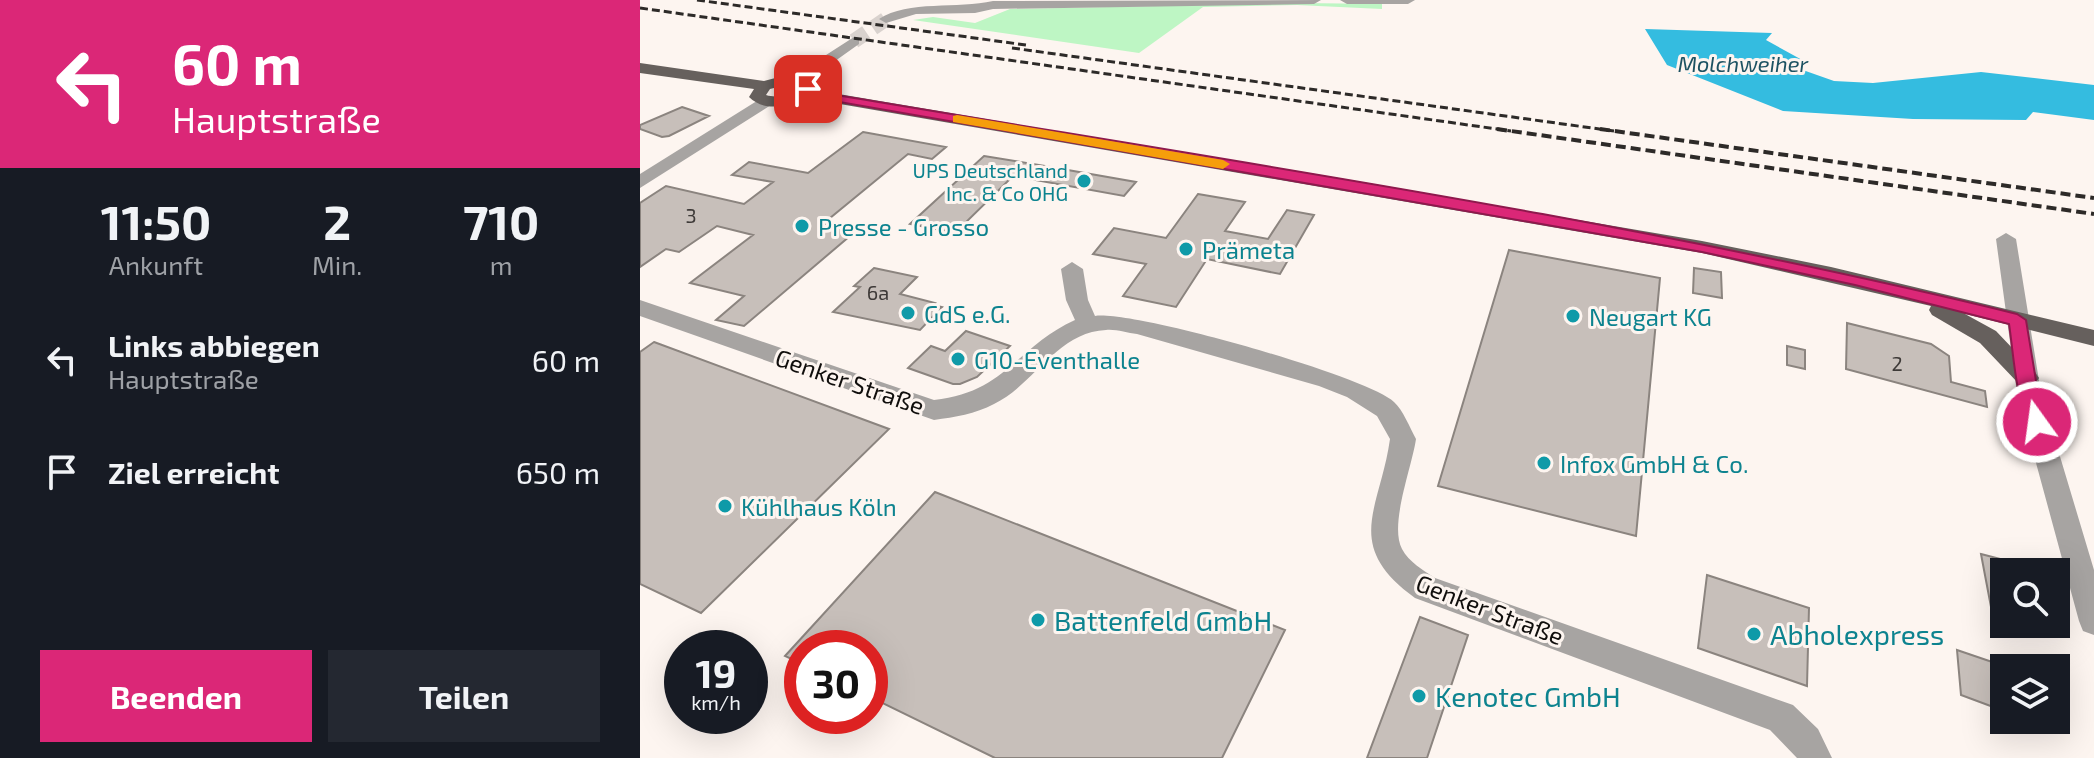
<!DOCTYPE html>
<html lang="de">
<head>
<meta charset="utf-8">
<style>
	:root { --surface:#171b24; --page:#242831; --text:#f1f3f6; --muted:#9ea1a6; --accent:#db2777 }
	body { margin:0; font-family:"Exo 2",sans-serif; background:var(--page); color:var(--text); height:100vh; display:flex; flex-direction:column; font-size:30px; white-space:nowrap }
	* { box-sizing:border-box; margin:0 }
	p { font-size:26px; color:var(--muted) }
	.icon { flex:none; width:44px; height:44px; fill:none; stroke:currentColor; stroke-width:2; stroke-linecap:round; stroke-linejoin:round }
	.map { position:relative; flex:1; overflow:hidden }
	.side { display:flex; flex-direction:column; background:var(--surface); width:640px }
	.side>* { flex:none }
	.guide { background:#db2777; color:#fff; overflow:hidden }
	.fabs { position:absolute; left:1350px; top:558px; display:grid; gap:16px }
	.fabs a { display:grid; place-items:center; width:80px; height:80px; border-radius:0px; background:var(--surface); box-shadow:0 8px 32px #0002; font-size:40px }
	.speed { position:absolute; left:24px; top:630px; display:flex; gap:16px; font-size:40px; font-weight:700; text-align:center }
	.speed>* { display:grid; place-content:center; width:104px; height:104px; border-radius:50%; background:var(--surface); box-shadow:0 8px 32px #0002; line-height:1 }
	.speed small { font-size:20px; font-weight:400 }
	.speed .limit { border:12px solid #d22; background:#fff; color:#111 }
	.pin { position:absolute; display:grid; place-items:center; width:68px; height:68px; color:#fff; margin:-34px; border-radius:16px; box-shadow:0 4px 12px #0006 }
	.me { position:absolute; width:88px; margin:-44px; rotate:346deg; stroke-linejoin:round; filter:drop-shadow(0 0 6px #0008) }
	.turn { display:flex; align-items:center; gap:28px; height:168px; padding:0 40px; font-size:36px }
	.turn .icon { width:104px; height:104px; stroke-width:2.5 }
	.turn b { display:block; font-size:56px; line-height:68px }
	.eta { display:flex; justify-content:space-evenly; align-items:center; height:136px; text-align:center }
	.eta b { font-size:48px; font-weight:700; line-height:56px }
	.cta { display:flex; gap:16px; margin-top:auto; padding:16px 40px }
	.cta a { flex:1; height:92px; border-radius:0px; background:var(--accent); color:#fff; font-size:32px; font-weight:700; line-height:92px; text-align:center }
	.cta a+a { background:var(--page); color:var(--text) }
	ul { padding:0; list-style:none }
	li { display:flex; align-items:center; gap:24px; height:112px; padding:0 40px }
	li div { flex:1 }
	li b { display:block; font-size:30px }
	li em { font-style:normal }
	main { display:flex; flex:1; min-height:0 }
	.map>svg:first-child { display:block }
	.green { fill:#bef6c4 }
	.water { fill:#34bce0 }
	.building { fill:#c7bfba; stroke:#8b847f; stroke-width:2 }
	.lines { fill:none; stroke-linecap:round; stroke-linejoin:round }
	.minor-tunnel { stroke:#d9d2ce; stroke-width:15; stroke-dasharray:15 8; stroke-linecap:butt }
	.minor { fill:#a7a4a2; fill-rule:evenodd }
	.major { fill:#66605d; fill-rule:evenodd }
	.rail-far1 { stroke:#2d2a28; stroke-width:3; stroke-dasharray:8 4; stroke-linecap:butt }
	.rail { stroke:#2d2a28; stroke-width:4; stroke-dasharray:10 5; stroke-linecap:butt }
	.route { fill:#db2777; stroke:#8e194d; stroke-width:2 }
	.slow { fill:#f59e0b }
	.culture-dot { fill:#0f9aa8; stroke:#fdf5f0; stroke-width:3 }
	.labels { text-anchor:middle; dominant-baseline:central; stroke-width:6; stroke-linejoin:round; paint-order:stroke }
	.far-culture-label { font-size:20px; fill:#0d838f; stroke:#fdf5f0; text-anchor:end }
	.number-label { font-size:20px; fill:#3e3a38 }
	.far-water-label { font-size:22px; font-style:italic; fill:#1d5262; stroke:#fdf5f0 }
	.culture-label { font-size:24px; fill:#0d838f; stroke:#fdf5f0; text-anchor:start }
	.street-label { font-size:24px; fill:#100e0c; stroke:#fdf5f0 }
	.near-culture-label { font-size:28px; fill:#0d838f; stroke:#fdf5f0; text-anchor:start }
</style>
</head>
<body>
<main>
<section class="side">
<div class="guide">
<div class="turn"><svg class="icon" aria-label="left" viewBox="0 0 24 24"><path d="M17 20v-9H6M10 6l-5 5 5 5"/></svg><div><b>60 m</b>Hauptstraße</div></div>
</div>
<div class="eta">
<div><b>11:50</b><p>Ankunft</p></div>
<div><b>2</b><p>Min.</p></div>
<div><b>710</b><p>m</p></div>
</div>
<ul>
<li><svg class="icon" aria-label="left" viewBox="0 0 24 24"><path d="M17 20v-9H6M10 6l-5 5 5 5"/></svg><div><b>Links abbiegen</b><p>Hauptstraße</p></div><em>60 m</em></li>
<li><svg class="icon" aria-label="arrive" viewBox="0 0 24 24"><path d="M6 21V4h12l-3 4 3 4H6"/></svg><div><b>Ziel erreicht</b></div><em>650 m</em></li>
</ul>
<div class="cta"><a>Beenden</a><a>Teilen</a></div>
</section>
<div class="map">
<svg width="1454" height="758" viewBox="0 0 1454 758">
	<rect width="100%" height="100%" fill="#fdf5f0"/>
	<path class="green" d="M 661,3 L 742,4 L 742,9 L 657,5 L 563,7 L 499,53 L 273,20 L 293,17 L 335,23 L 370,9 Z"/>
	<path class="water" d="M 1005,29 L 1132,33 L 1126,40 L 1164,61 L 1160,69 L 1194,81 L 1233,83 L 1341,72 L 1454,85 L 1454,120 L 1393,112 L 1386,120 L 1273,119 L 1143,111 L 1027,65 Z"/>
	<path class="building" d="M 42,107 L 69,116 L 29,136 L 22,137 L 0,129 L 0,125 Z
		M 223,132 L 306,147 L 292,159 L 268,154 L 184,223 L 217,230 L 104,326 L 76,320 L 104,296 L 50,283 L 113,235 L 77,226 L 39,252 L 26,249 L 0,267 L 0,203 L 26,186 L 104,204 L 133,182 L 92,175 L 109,162 L 168,173 Z
		M 344,156 L 405,166 L 496,182 L 484,196 L 373,176 L 315,233 L 270,224 Z
		M 558,194 L 605,202 L 585,231 L 628,239 L 647,210 L 674,215 L 640,274 L 567,259 L 536,307 L 483,296 L 506,264 L 453,254 L 474,228 L 526,238 Z
		M 869,250 L 1020,278 L 996,536 L 798,486 Z
		M 234,268 L 277,277 L 260,294 L 295,303 L 293,305 L 302,307 L 280,330 L 193,312 L 220,287 L 214,286 Z
		M 1054,268 L 1081,272 L 1082,298 L 1053,293 Z
		M 1207,323 L 1291,344 L 1309,356 L 1311,382 L 1345,391 L 1347,407 L 1206,369 Z
		M 326,331 L 370,346 L 337,377 L 320,384 L 313,384 L 268,368 L 291,346 L 305,351 Z
		M 14,342 L 249,429 L 61,613 L 0,584 L 0,352 Z
		M 1147,346 L 1165,350 L 1165,369 L 1147,365 Z
		M 295,492 L 645,630 L 582,758 L 355,758 L 230,697 L 230,648 L 162,648 L 162,664 L 145,656 Z
		M 1341,554 L 1395,568 L 1394,572 L 1364,572 L 1364,610 L 1351,607 Z
		M 1067,575 L 1169,608 L 1167,686 L 1058,648 Z
		M 780,617 L 828,635 L 787,758 L 727,758 Z
		M 1317,650 L 1364,666 L 1364,711 L 1321,695 Z"/>
	<g class="lines">
		<path class="minor-tunnel" d="M 214,41 L 246,19"/>
		<path class="minor" d="M 681,0 L 674,4 L 353,9 L 335,13 L 276,14 L 246,23 L 239,19 C 268,0 318,9 353,1 Z
			M 700,0 L 775,0 L 768,4 L 707,4 Z
			M 214,37 L 219,38 L 219,44 L 167,81 L 155,81 L 155,75 Z
			M 125,96 L 133,101 L 131,105 L 0,188 L 0,174 Z
			M 1366,233 L 1376,239 L 1401,393 L 1454,570 L 1454,635 L 1443,631 L 1439,621 L 1377,393 L 1356,239 Z
			M 432,262 L 443,269 L 448,300 L 455,316 C 493,310 726,376 754,402 C 763,410 770,428 776,439 C 772,467 749,525 762,549 C 769,562 783,570 795,578 L 1153,705 L 1178,729 L 1192,758 L 1157,758 L 1130,730 L 775,598 C 702,545 740,510 750,439 L 737,416 L 707,397 L 679,386 L 497,334 C 487,333 476,329 466,330 C 417,332 395,384 354,404 C 335,414 315,417 294,420 L 0,316 L 0,300 L 294,400 C 365,393 376,347 435,320 L 426,300 L 421,269 Z"/>
		<path class="major" d="M 0,63 L 124,81 L 154,73 L 175,79 L 175,90 L 1062,241 L 1191,267 L 1454,330 L 1454,346 L 1325,314 L 1356,331 L 1395,372 L 1399,378 L 1395,384 L 1387,387 L 1379,384 L 1340,343 L 1292,315 L 1289,310 L 1291,306 L 1062,253 L 165,98 C 147,107 124,112 109,97 L 114,89 L 0,73 ZM 154,83 L 160,87 C 150,94 139,99 126,95 L 130,89 Z"/>
		<path class="rail-far1" d="M 57,0 L 386,45
			M 0,8 L 871,131
			M 372,48 L 974,131"/>
		<path class="rail" d="M 857,129 L 1454,214
			M 960,129 L 1454,198"/>
	</g>
	<path class="route" d="M 168,86 L 173,91 C 575,159 981,217 1377,314 L 1386,320 L 1398,393 L 1407,422 L 1404,428 L 1391,428 C 1375,397 1374,357 1369,324 L 1215,285 L 1062,252 L 159,95 L 159,90 Z"/>
	<path class="slow" d="M 317,115 L 583,160 L 590,164 L 583,169 L 313,122 L 313,116 Z"/>
	<g class="culture-dot">
		<circle cx="444" cy="181" r="8"/>
		<circle cx="162" cy="226" r="8"/>
		<circle cx="546" cy="249" r="8"/>
		<circle cx="268" cy="313" r="8"/>
		<circle cx="933" cy="316" r="8"/>
		<circle cx="318" cy="359" r="8"/>
		<circle cx="904" cy="463" r="8"/>
		<circle cx="85" cy="506" r="8"/>
		<circle cx="398" cy="620" r="8"/>
		<circle cx="1114" cy="634" r="8"/>
		<circle cx="779" cy="696" r="8"/>
	</g>
	<g class="labels">
		<g class="far-culture-label">
			<text x="428" y="170">UPS Deutschland<tspan x="428" dy="23">Inc. &amp; Co OHG</tspan></text>
		</g>
		<g class="number-label">
			<text x="51" y="215">3</text>
			<text x="238" y="292">6a</text>
			<text x="1257" y="363">2</text>
		</g>
		<g class="far-water-label">
			<text x="1103" y="63">Molchweiher</text>
		</g>
		<g class="culture-label">
			<text x="178" y="226">Presse - Grosso</text>
			<text x="562" y="249">Prämeta</text>
			<text x="284" y="313">GdS e.G.</text>
			<text x="949" y="316">Neugart KG</text>
			<text x="334" y="359">G10-Eventhalle</text>
			<text x="920" y="463">Infox GmbH &amp; Co.</text>
			<text x="101" y="506">Kühlhaus Köln</text>
		</g>
		<g class="street-label">
			<text transform="translate(210 381) rotate(19)">Genker Straße</text>
			<text transform="translate(850 609) rotate(21)">Genker Straße</text>
		</g>
		<g class="near-culture-label">
			<text x="414" y="620">Battenfeld GmbH</text>
			<text x="1130" y="634">Abholexpress</text>
			<text x="795" y="696">Kenotec GmbH</text>
		</g>
	</g>
</svg>
<div class="fabs">
<a><svg class="icon" aria-label="search" viewBox="0 0 24 24"><circle cx="10" cy="10" r="6"/><path d="M15 15l6 6"/></svg></a>
<a><svg class="icon" aria-label="layers" viewBox="0 0 24 24"><path d="M12 4l9 5-9 5-9-5zM3 14l9 5 9-5"/></svg></a>
</div>
<div class="speed"><div>19<small>km/h</small></div><div class="limit">30</div></div>
<div class="pin" style="left:168px;top:89px;background:#d93025"><svg class="icon" aria-label="arrive" viewBox="0 0 24 24"><path d="M6 21V4h12l-3 4 3 4H6"/></svg></div>
<svg class="me" style="left:1397px;top:422px" viewBox="-20 -20 40 40"><circle r="17" fill="#db2777" stroke="#fff" stroke-width="3"/><path d="M0-11L8 9 0 5-8 9z" fill="#fff"/></svg>
</div>
</main>
</body>
</html>
